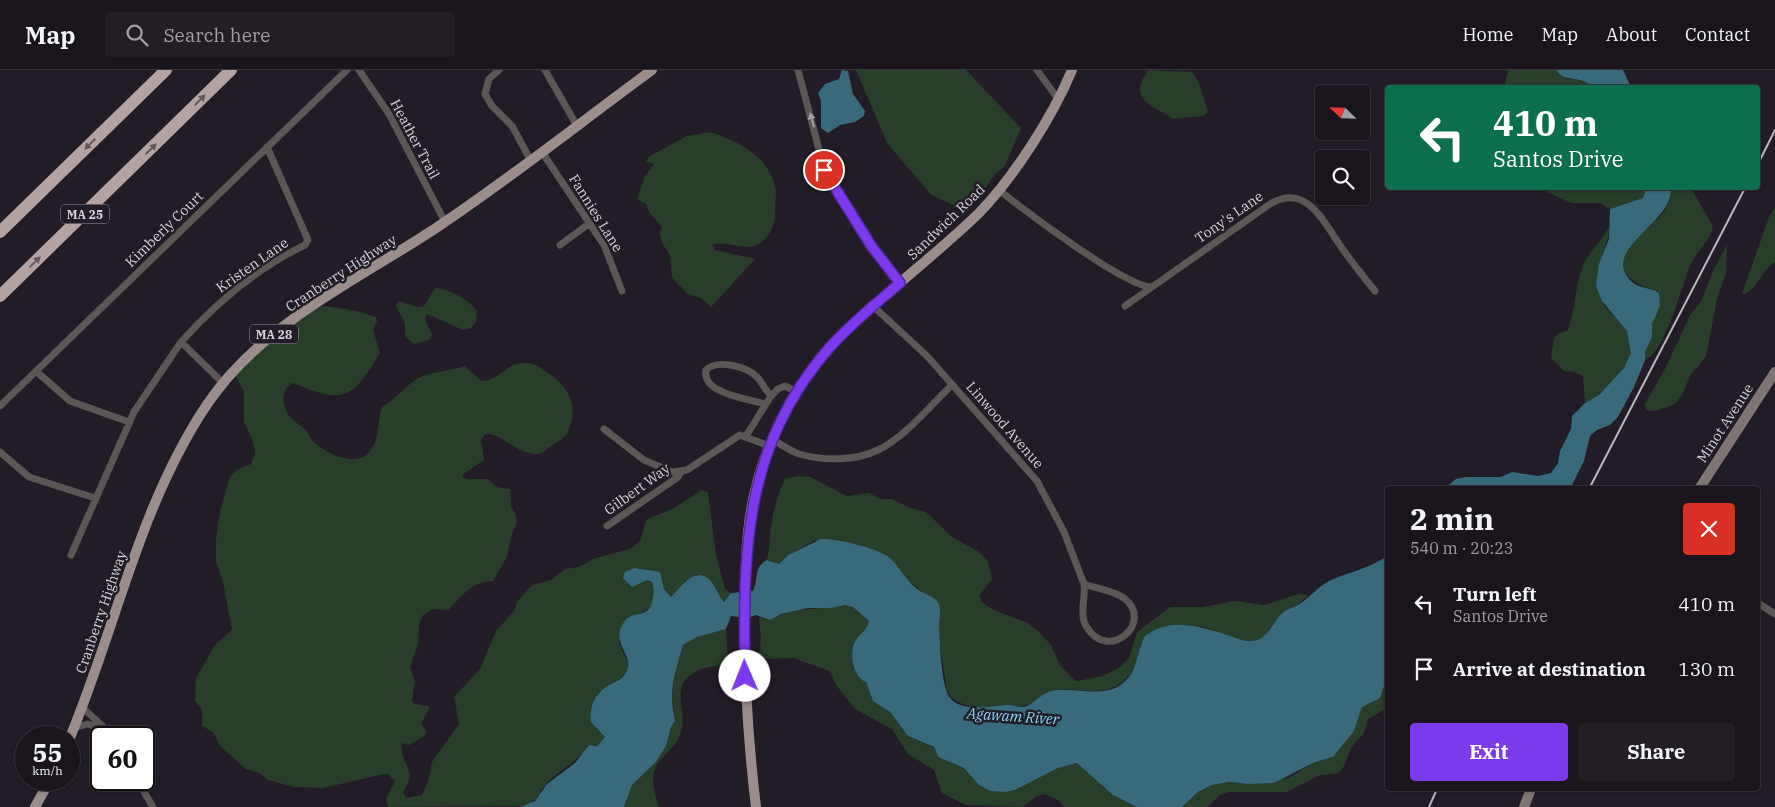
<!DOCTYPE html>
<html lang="en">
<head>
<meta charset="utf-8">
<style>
	:root { --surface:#1a151c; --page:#231e25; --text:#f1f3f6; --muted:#9f9fa3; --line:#38343b; --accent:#7c3aed }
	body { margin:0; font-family:"IBM Plex Serif",serif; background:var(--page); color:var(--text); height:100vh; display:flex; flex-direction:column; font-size:19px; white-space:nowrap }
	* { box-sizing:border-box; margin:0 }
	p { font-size:16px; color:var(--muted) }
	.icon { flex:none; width:28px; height:28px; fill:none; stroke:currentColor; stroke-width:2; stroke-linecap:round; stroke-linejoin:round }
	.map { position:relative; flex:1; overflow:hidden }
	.sheet { position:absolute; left:1385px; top:416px; width:375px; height:305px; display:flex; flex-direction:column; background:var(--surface); border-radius:5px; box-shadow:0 1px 4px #0004,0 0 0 1px var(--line) }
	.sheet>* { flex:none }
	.banner { position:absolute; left:1385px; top:15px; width:375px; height:105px; border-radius:5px; box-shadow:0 1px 4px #0004,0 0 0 1px var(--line); background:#0b6e4f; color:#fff; overflow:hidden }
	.needle { width:32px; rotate:293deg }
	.buttons { position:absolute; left:1315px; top:15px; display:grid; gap:10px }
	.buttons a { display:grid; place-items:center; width:55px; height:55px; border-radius:5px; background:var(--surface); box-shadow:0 1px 4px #0004,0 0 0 1px var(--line); font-size:25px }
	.speed { position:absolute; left:15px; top:656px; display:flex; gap:10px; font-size:25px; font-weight:700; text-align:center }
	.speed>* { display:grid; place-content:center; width:65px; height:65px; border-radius:50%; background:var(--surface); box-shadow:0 1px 4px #0004,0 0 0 1px var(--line); line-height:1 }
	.speed small { font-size:12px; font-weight:400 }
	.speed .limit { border:2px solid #111; border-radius:8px; background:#fff; color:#111 }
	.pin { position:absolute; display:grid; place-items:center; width:42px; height:42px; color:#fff; margin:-21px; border:2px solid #fff; border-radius:50%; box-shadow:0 1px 5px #0007 }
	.me { position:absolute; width:55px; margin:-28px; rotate:359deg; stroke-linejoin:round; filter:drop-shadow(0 0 4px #0008) }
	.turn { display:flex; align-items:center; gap:18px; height:105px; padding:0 25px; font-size:22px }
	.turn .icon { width:65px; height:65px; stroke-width:2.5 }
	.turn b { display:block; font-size:35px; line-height:42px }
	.round { display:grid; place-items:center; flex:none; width:52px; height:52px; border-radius:5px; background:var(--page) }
	.headline { display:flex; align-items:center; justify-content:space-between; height:85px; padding:0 25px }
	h1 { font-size:30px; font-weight:700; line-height:38px }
	.action { display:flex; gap:10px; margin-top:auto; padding:10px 25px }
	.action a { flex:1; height:58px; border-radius:5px; background:var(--accent); color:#fff; font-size:20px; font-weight:700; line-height:58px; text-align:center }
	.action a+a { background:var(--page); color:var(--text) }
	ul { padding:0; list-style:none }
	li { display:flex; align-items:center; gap:15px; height:65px; padding:0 25px }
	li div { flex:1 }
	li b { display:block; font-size:19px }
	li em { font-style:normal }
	header { display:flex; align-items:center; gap:30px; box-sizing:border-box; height:70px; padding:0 25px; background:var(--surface); border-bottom:1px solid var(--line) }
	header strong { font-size:24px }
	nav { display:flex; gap:28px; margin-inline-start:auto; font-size:18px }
	.search { width:350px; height:45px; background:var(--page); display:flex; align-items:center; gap:12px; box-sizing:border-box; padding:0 18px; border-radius:5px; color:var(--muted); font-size:19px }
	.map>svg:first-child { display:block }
	.green { fill:#283d2a }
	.water { fill:#396a7c }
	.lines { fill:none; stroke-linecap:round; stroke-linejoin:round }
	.street { stroke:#5d5656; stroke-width:7 }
	.secondary { stroke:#807575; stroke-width:10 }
	.primary { stroke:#9c8d8d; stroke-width:10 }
	.highway { stroke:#b5a3a3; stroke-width:12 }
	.rail { stroke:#b9b6bd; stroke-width:2 }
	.oneway { fill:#64595e }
	.oneway2 { fill:#a5a0a5 }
	.route-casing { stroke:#51269a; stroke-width:12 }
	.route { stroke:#7c3aed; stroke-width:9 }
	.labels { text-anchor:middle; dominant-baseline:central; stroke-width:5; stroke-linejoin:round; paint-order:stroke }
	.shield { fill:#221c26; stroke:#9f9ba3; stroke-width:1 }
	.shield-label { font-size:12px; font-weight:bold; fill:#d5d2d9 }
	.street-label { font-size:14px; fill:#d5d2d9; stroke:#221c26 }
	.water-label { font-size:15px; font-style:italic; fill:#85d8f5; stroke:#221c26 }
</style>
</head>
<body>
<header>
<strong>Map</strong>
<div class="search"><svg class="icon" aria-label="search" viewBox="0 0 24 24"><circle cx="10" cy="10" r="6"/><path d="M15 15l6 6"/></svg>Search here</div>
<nav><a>Home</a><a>Map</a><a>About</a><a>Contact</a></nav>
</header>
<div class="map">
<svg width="1775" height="737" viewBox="0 0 1775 737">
	<rect width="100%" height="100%" fill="#221c26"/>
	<path class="green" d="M 856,0 L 966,0 L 1021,58 L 1005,96 L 994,105 L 983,122 L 964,140 L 931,125 L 887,73 Z
		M 1148,0 L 1192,2 L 1199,13 L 1208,42 L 1203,46 L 1173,49 C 1162,40 1135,33 1141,14 C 1142,9 1146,5 1148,0 Z
		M 1508,0 L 1556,0 L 1568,9 L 1579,10 L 1590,14 L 1592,17 L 1504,18 Z
		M 710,62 C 738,71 767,85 775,116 C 777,124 775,131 775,139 C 776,151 772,165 760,173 C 745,183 727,169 712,175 L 715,180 L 755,189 L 711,237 L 701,228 L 688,224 L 672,208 L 670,185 L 662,173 L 660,164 L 662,157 L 649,142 L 646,134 L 637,129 L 644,108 L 654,94 L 646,91 L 650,86 L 687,66 Z
		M 1539,118 L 1644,118 L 1645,123 L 1643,128 L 1610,139 L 1600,133 L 1571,133 Z
		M 1671,118 L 1691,118 L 1713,156 C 1710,172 1696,181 1690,196 C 1681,217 1666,281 1645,290 L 1645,282 L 1652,267 L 1652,254 L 1660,236 L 1658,221 C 1633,215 1609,200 1631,173 C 1646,156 1673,144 1671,118 Z
		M 1775,137 L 1775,192 C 1762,199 1756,223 1742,224 L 1769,147 Z
		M 1610,156 C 1609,170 1604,179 1600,192 C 1598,201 1599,222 1602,231 C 1606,242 1621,250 1627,260 C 1644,290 1608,320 1585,333 L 1583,306 L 1575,302 L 1564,301 L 1551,288 L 1554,268 L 1558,264 L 1568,260 C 1575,240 1575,218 1582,198 C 1588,181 1602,171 1610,156 Z
		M 1727,175 L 1726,203 L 1717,229 L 1706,287 L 1691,304 L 1682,325 L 1675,334 L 1656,341 L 1646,340 L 1645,334 L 1667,295 L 1690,245 L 1701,231 L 1713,201 Z
		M 435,218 C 450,219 468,229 477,241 L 476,252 L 471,258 L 463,260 L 427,244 L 425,249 L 432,265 L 429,270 L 414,274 C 399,263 408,263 404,251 C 402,246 398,241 396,236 L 399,231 L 417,237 L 424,236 Z
		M 326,236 L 357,241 L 376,247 L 377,251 L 373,260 L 380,283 C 351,331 344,334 293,313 C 279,319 282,338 291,348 C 296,353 302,356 306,360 C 308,363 310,367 312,370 C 324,383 357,399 370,381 C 380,369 377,351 382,337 C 397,329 406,313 423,306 C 436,301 451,301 465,296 L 481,311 C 498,311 506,294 522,293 C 532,292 540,297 547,302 C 567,316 578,331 570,357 C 566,371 552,373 543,383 C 520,389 505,364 485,364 L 481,370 L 484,390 L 462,405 L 465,409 L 488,409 L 496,417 L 510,419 L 511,436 L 516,446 L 517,453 L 512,463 L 507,487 L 493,511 C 471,511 463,526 448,540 L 433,539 L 423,545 L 419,554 L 418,575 L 410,597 L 415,611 L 412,631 L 415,634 L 429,636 L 429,639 L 421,654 L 426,660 L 426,665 L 409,675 L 401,673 C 402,678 402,685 404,689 C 411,705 413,706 403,722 L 406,728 L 422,725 L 429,709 L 432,692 L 459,654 L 454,627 L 480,599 L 496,561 L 515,540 L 517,532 L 532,515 L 551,510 L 565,499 L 579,497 L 593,489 L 632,478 L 640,471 L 646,451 L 650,448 L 674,438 L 702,420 L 708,422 L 716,485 L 725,519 L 731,523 L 727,530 L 722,531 L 711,511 L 696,505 L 685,512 L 671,527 L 664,519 L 660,502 L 639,515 L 647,510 L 652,512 C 661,535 648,542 629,547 L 619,572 C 627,595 640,599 609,615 L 597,657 L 605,667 L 597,676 L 589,675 C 578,692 561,699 547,713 C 538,723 540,729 526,736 L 388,737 L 386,729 L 395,711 L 388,704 L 384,704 L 323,718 L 294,717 L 268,710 L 259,703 L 246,699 L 220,676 L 213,662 L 202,656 L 202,640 L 195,630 L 196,608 L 215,575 L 232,560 L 223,512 L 216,492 L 216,470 L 220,442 L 230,406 L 238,399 L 251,394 L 255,384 L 253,371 L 244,352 L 244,322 L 236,307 L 238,298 L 273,267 L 314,238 Z
		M 800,406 L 810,407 L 847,426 L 869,423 L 881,429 L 892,429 L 910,438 L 926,442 L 952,467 L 979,482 L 988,491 L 992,509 L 980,525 L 981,532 L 994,540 L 1028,553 L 1038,561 L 1051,575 L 1060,595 L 1074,610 L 1078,611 L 1103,606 L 1120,597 L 1129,588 L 1137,562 L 1170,537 L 1203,537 L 1234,531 L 1264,535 L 1299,524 L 1309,525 L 1272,555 L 1265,566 L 1261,568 L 1251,571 L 1236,569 L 1201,556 L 1141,573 C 1138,601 1123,622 1093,621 C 1081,621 1067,618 1054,620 C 1043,623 1035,634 1024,636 C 1017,638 1012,635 1005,635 C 999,635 993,639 986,639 C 972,638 954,634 947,621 L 933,528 L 918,519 L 903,506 L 889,487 L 865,477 L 814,471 L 788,485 L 779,494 L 767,490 C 771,474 769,465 772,451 C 774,437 779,421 785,408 Z
		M 845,535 L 853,537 L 869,551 L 868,559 L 856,570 L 873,631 L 890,642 L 908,666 L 934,678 L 938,687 L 964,698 L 979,715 L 990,721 L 1006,722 L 1015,720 L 1058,698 L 1077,693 L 1138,737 L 1065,737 L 1058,730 L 1044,724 L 1037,726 L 1023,737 L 966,735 L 942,723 L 934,700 L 908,684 L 892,659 L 855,639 L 836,615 L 830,601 L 793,588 L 764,589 L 759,586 L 761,568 L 759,547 L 770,550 C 798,535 816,541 845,535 Z
		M 726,559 L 728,594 C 714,597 700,596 688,607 C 673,622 686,640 682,658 C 672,695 640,683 659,737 L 624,737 L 632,715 L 656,692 L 666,676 L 671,657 L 675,651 C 669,621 675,604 683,575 L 697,567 Z
		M 1387,604 L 1387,638 L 1368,649 L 1364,663 L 1352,676 L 1343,698 L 1339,703 L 1320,705 L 1287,722 L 1229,722 L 1220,725 L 1207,737 L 1182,737 L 1198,722 L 1212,715 L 1229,712 L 1248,714 L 1288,708 L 1315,692 L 1333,687 L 1354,661 L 1362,637 L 1380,628 Z"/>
	<path class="water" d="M 842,0 L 848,1 L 853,24 L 865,41 L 864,46 L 855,52 L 840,55 L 828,63 L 821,58 L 821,31 L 818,23 L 825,14 L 839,9 Z
		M 1556,0 L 1623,0 L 1631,17 L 1592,17 C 1583,5 1565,14 1556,0 Z
		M 1644,118 L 1671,118 C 1674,153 1599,179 1631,211 C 1639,219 1651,217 1659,223 L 1660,236 L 1652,254 L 1652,267 L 1645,282 L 1645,290 L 1634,317 L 1618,347 L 1610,355 L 1597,360 L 1590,366 L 1584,391 L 1570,419 L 1444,419 L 1456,409 L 1466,407 L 1501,407 L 1512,402 L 1538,406 L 1551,403 L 1558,393 L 1560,381 L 1571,359 L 1572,346 L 1585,333 L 1600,324 L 1624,298 L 1631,283 L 1627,261 L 1602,231 L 1596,216 L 1599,194 L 1609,169 L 1610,139 L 1643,128 L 1645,123 Z
		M 821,469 C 835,468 879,478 890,488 C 900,498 906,510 917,519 C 924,524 935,526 939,534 C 941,540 939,551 939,557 C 940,572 941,616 950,628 C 962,642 989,637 1004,635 C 1012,634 1019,639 1027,636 C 1037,631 1044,621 1056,620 C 1078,618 1105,628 1123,613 C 1139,600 1136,582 1145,566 C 1169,548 1195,555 1221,563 C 1231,566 1240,571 1251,571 C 1269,570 1271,552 1284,542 C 1289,538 1296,537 1301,533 C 1311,526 1320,515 1331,510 C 1350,502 1370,498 1387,486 L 1388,604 L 1380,628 L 1362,637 L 1354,661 L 1333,687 L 1315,692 L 1274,713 L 1248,714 L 1229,712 L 1212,715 L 1198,722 L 1182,737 L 1137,737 L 1113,725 L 1077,693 L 1058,698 L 1015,720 L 1006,722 L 990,721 L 979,715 L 964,698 L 938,687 L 934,677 L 908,666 L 890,642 L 873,631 L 866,612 C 853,607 848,581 856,570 C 861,562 867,561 869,551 L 853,537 L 845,535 L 831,538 L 808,538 L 781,544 L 770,550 L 756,545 L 747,548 L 731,546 L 726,559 L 697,567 L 683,575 C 675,605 668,619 675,651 L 671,657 L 666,676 L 656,692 L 632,715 L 624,737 L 521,737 L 535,731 L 547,714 L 575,693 L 589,675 L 597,676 L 605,667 L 591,652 C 589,635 595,623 611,614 C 617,611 622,609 626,603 C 636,584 609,575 624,552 C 633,538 650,552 653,527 C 654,522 654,518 652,512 L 647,510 L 632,517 L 623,508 L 625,502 L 634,498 L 660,502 L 664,519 L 671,527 C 682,517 694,495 711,511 C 716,517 718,526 724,532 L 731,523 L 753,521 C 759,510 753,497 767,490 L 779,494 L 788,485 Z"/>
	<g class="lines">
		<path class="street" d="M 359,0 L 389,44 L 445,152
			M 499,0 L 489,9 L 485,24 L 492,36 L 512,56 L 531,91
			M 545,0 L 577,56
			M 798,0 L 826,106 L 872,177 L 900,213
			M 1037,0 L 1058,29
			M 542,82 L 604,175 L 622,221
			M 999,120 C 1024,140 1124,216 1151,217
			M 560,175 L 590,153
			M 873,236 L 927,286 L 1037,411 L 1064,462 L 1084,514 C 1097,519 1112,520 1124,528 C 1155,552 1108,594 1086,556 C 1079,544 1086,527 1084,514
			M 1125,236 L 1270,134 C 1307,112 1324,153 1342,178 C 1352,193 1364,207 1375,221
			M 37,302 L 70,331 L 129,352
			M 223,313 L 181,272 C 216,233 257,198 305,175 L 308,170 L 267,77
			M 765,334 C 750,329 701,324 706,300 C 717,289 746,296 757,307 C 762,312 765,320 771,326
			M 0,336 L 347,0
			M 604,359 L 644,390 L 672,402 L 687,400 L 740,365 L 769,376
			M 746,366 L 771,326 L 778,319 L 785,316 L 797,322
			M 772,369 C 780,374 790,381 799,384 C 823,391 856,391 878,380 C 904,368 931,335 952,315
			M 0,382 L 29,407 L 95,428
			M 607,456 L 678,407 L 681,402
			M 71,485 L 134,342 L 181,272
			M 1758,533 L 1775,544
			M 82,637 L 115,668
			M 74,658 L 88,654 L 107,661
			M 137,710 L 153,737"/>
		<path class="secondary" d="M 1699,419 L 1775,302
			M 1524,737 L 1531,719"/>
		<path class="primary" d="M 69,670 C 116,558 139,435 208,333 C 263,252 360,209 439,156 C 512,107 581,52 652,0
			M 35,737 L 50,710
			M 756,737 C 748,671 744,607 745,540 C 745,515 745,489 748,463 C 756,381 796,306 857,251 C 896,214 940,181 979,143 C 1014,107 1053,46 1072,0"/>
		<path class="highway" d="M 0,162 L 166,0
			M 0,226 L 231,0"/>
		<path class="rail" d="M 1758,94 L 1775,60
			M 1589,419 L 1745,118
			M 1429,737 L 1437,719"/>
	</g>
	<defs><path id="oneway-solid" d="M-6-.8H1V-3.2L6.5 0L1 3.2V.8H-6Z" transform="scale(1.25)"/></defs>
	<g class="oneway">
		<use href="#oneway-solid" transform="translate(200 30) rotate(-45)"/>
		<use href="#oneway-solid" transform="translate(90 74) rotate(136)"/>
		<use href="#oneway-solid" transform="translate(151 79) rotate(-44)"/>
		<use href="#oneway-solid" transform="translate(35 192) rotate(-44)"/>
	</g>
	<use class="oneway2" href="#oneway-solid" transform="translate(812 50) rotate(-106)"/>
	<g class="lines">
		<defs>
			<path id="route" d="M 745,606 C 743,482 743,376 830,277 C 851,254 876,233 900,213 L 872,177 L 824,100"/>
		</defs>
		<use href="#route" class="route-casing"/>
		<use href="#route" class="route"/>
	</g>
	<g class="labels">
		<g class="shield">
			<rect x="61" y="134.5" width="48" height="19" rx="4"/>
			<rect x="250" y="254.5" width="48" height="19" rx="4"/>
		</g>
		<g class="shield-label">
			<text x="85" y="144">MA 25</text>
			<text x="274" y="264">MA 28</text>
		</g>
		<g class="street-label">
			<text transform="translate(415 69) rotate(62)">Heather Trail</text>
			<text transform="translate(596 143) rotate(58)">Fannies Lane</text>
			<text transform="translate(1229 147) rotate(-35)">Tony's Lane</text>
			<text transform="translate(946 152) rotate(-44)">Sandwich Road</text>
			<text transform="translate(164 159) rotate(-44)">Kimberly Court</text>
			<text transform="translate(252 195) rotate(-35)">Kristen Lane</text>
			<text transform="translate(341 203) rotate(-33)">Cranberry Highway</text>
			<text transform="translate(1725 353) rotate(-57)">Minot Avenue</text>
			<text transform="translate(1005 355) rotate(49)">Linwood Avenue</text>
			<text transform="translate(637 419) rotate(-36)">Gilbert Way</text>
			<text transform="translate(101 542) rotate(-71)">Cranberry Highway</text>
		</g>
		<g class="water-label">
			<text transform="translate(1013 646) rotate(4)">Agawam River</text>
		</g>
	</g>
</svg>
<div class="buttons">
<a><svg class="needle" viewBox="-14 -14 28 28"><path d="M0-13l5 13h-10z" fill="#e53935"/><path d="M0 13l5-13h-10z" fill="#9f9fa3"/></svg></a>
<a><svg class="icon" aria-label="search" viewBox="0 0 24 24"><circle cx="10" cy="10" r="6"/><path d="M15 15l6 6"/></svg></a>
</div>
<div class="speed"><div>55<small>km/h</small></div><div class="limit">60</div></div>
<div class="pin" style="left:824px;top:100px;background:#d93025"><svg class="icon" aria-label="arrive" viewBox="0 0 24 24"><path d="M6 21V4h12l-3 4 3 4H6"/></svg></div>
<svg class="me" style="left:745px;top:606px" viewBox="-20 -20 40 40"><circle r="19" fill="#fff"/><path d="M0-13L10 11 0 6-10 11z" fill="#7c3aed"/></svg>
<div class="banner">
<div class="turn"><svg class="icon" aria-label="left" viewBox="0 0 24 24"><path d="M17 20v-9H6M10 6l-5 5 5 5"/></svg><div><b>410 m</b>Santos Drive</div></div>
</div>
<section class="sheet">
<div class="headline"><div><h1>2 min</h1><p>540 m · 20:23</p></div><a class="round" style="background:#d93025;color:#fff"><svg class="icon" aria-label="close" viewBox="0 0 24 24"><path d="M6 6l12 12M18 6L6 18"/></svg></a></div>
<ul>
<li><svg class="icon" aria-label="left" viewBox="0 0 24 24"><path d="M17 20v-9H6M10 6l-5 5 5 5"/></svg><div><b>Turn left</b><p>Santos Drive</p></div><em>410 m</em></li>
<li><svg class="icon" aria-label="arrive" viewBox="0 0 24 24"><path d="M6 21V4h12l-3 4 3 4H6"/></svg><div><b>Arrive at destination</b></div><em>130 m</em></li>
</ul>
<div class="action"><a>Exit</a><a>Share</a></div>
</section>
</div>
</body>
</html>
